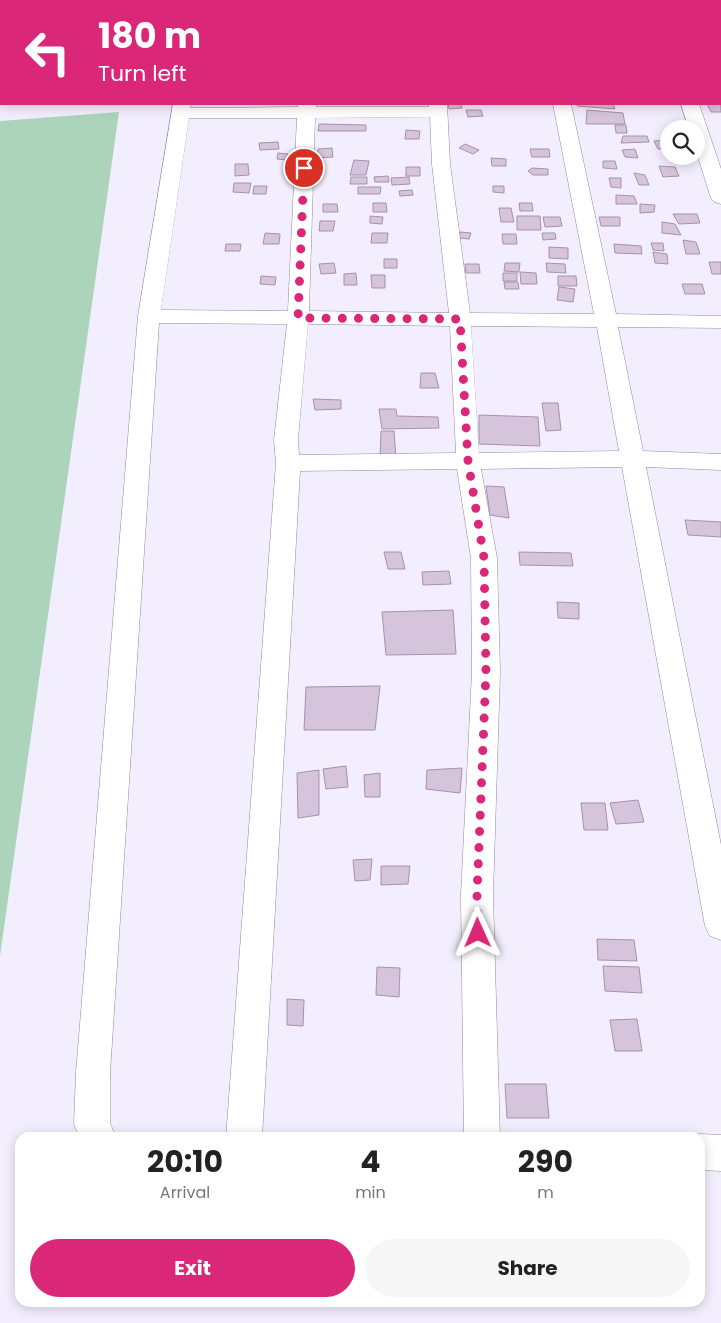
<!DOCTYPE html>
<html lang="en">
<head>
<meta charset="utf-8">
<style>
	:root { --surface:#fff; --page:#f6f6f6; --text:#222; --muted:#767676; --accent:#db2777 }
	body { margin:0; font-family:Poppins,sans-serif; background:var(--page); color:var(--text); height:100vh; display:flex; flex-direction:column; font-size:19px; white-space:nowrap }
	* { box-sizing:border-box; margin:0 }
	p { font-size:16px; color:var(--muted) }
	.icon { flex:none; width:28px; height:28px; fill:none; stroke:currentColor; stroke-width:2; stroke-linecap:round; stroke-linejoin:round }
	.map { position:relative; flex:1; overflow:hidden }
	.panel { position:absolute; left:15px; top:1132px; width:690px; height:175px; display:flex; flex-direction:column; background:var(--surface); border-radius:15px; box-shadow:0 2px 12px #0003 }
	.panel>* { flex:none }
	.banner { position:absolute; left:0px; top:0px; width:721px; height:105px; box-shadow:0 2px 12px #0003; background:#db2777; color:#fff; overflow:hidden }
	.controls { position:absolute; left:660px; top:120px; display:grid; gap:10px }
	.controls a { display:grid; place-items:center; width:45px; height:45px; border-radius:50%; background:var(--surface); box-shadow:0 2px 12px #0003; font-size:25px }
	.pin { position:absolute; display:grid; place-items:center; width:42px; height:42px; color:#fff; margin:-21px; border:2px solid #fff; border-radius:50%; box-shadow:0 1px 5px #0007 }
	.me { position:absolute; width:55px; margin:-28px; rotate:359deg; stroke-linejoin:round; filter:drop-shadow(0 0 4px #0008) }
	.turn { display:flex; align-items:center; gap:18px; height:105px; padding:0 15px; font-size:22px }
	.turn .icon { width:65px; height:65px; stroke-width:2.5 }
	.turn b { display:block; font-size:35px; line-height:42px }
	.eta { display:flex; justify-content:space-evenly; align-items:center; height:85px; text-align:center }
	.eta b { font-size:30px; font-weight:700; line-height:35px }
	.action { display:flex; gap:10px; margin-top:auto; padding:10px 15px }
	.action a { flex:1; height:58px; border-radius:30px; background:var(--accent); color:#fff; font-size:20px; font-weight:700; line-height:58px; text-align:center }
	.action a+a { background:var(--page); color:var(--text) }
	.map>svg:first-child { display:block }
	.green { fill:#acd4bb }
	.building { fill:#d5c4db; stroke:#a493a9 }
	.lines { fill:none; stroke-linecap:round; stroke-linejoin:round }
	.minor-casing { stroke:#9189a1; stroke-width:1 }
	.minor { fill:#fff; fill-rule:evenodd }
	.route { stroke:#db2777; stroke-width:9; stroke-dasharray:0 16.2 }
</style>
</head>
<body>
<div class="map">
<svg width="721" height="1323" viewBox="0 0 721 1323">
	<rect width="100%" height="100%" fill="#f3eefe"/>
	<path class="green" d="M 119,112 L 0,956 L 0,121 Z"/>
	<path class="building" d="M 720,95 L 721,112 L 711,112 L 707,104 L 720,104 Z
		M 448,104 L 461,104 L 462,108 L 449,109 Z
		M 577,104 L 613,104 L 615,109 L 577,106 Z
		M 466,110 L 481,110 L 483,116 L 468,117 Z
		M 587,110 L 623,113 L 625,124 L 586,124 Z
		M 319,124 L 366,125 L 366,131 L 318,131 Z
		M 615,125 L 626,125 L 627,133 L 616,133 Z
		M 406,130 L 420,131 L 419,139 L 405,139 Z
		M 623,136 L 647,136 L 649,142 L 621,143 Z
		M 667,140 L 669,149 L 658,149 L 654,141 Z
		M 278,142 L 279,149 L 260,150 L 259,143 Z
		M 465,144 L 479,150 L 473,154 L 459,148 Z
		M 332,148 L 333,157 L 318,158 L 318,149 Z
		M 530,149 L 549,149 L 550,157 L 532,157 Z
		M 635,149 L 638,158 L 625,157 L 622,150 Z
		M 278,153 L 288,154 L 287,160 L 277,159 Z
		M 676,156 L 688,156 L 690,162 L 678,163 Z
		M 491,158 L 506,159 L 506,166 L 492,166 Z
		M 354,160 L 369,161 L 366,175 L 350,175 Z
		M 603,161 L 615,161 L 617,169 L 603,168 Z
		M 235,164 L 248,164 L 249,175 L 235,176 Z
		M 659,166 L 675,167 L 679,176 L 663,177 Z
		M 406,167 L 420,167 L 420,176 L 406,176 Z
		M 532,168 L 548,169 L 548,175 L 533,175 L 528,171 Z
		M 634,173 L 645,175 L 649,185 L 639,185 Z
		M 388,176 L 389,182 L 375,182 L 374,177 Z
		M 351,177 L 367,177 L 367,184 L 350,184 Z
		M 409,177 L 410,184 L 392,185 L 391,178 Z
		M 609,178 L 621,178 L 621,188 L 611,187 Z
		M 234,183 L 251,183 L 249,193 L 233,192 Z
		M 254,186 L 267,186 L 266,194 L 253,194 Z
		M 493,186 L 504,186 L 504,193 L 493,192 Z
		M 358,187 L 381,187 L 380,194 L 358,194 Z
		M 412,190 L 413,195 L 400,196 L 399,191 Z
		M 616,195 L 634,196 L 637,204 L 616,204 Z
		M 373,203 L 386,203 L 387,212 L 373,212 Z
		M 519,203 L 532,203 L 533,211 L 520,211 Z
		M 323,204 L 337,204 L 338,212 L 323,212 Z
		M 640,204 L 655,205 L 654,212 L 640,213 Z
		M 499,208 L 511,208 L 514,222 L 501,222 Z
		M 673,214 L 697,214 L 700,223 L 679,224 Z
		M 370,216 L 383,217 L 382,224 L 370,223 Z
		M 517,216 L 540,216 L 541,230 L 517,230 Z
		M 543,217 L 560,217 L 562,226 L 545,227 Z
		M 599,217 L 620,217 L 620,226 L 601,226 Z
		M 320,221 L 335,221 L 333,231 L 319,231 Z
		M 662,222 L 675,224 L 681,235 L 662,233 Z
		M 460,232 L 471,233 L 469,239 L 459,238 Z
		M 265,233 L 280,234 L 279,244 L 263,244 Z
		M 372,233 L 388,233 L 387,243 L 371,243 Z
		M 542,233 L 555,233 L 556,239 L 543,240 Z
		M 502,234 L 516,234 L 517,244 L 503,244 Z
		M 683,240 L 696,242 L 700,254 L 686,254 Z
		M 651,243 L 663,243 L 664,251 L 653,250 Z
		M 226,244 L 241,244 L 240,251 L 225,251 Z
		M 614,244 L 641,246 L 642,254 L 615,253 Z
		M 549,247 L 568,248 L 568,259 L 549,258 Z
		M 653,252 L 667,254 L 668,264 L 655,263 Z
		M 384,259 L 397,259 L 397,268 L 384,268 Z
		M 709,262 L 721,262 L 721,274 L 712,274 Z
		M 334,263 L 336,273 L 321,274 L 319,264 Z
		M 505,263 L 520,263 L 519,272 L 504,271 Z
		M 546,263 L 565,264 L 566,273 L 547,272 Z
		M 465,264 L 479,264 L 480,273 L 466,273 Z
		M 520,272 L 536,273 L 537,284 L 521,284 Z
		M 356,273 L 357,285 L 344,285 L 344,274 Z
		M 503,273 L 517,273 L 517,281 L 503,281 Z
		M 371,275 L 385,275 L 385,288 L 372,288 Z
		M 261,276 L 276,277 L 275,285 L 260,284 Z
		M 558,276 L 576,276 L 577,286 L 558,286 Z
		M 504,282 L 518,282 L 519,289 L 505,289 Z
		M 682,284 L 702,284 L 705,294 L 685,294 Z
		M 559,287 L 575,289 L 573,302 L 557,300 Z
		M 421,373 L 435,373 L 439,388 L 420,388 Z
		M 313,399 L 341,400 L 341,409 L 315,410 Z
		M 542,403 L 558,403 L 561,430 L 546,431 Z
		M 379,409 L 396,409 L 397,416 L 438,417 L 439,428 L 382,429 Z
		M 479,415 L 538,417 L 540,446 L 479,444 Z
		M 381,431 L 394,431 L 396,458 L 380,458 Z
		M 486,486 L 504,487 L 509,518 L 490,515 Z
		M 685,520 L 721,522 L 721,537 L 688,535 Z
		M 384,552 L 401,552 L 405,569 L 388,569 Z
		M 519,552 L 571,553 L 573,566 L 520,565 Z
		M 449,571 L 451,584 L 423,585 L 422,572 Z
		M 557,602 L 579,603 L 579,619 L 558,618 Z
		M 453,610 L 456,654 L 386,655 L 382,612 Z
		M 380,686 L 375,730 L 304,730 L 306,687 Z
		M 346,766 L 348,787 L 326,789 L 323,769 Z
		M 462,768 L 460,793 L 426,789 L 427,770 Z
		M 319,770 L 319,815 L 298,818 L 297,773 Z
		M 380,773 L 380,797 L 365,797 L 364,775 Z
		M 638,800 L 644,822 L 616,824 L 610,803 Z
		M 581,803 L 605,803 L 608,830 L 584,830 Z
		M 372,859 L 370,880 L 355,881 L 353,860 Z
		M 381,866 L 410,866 L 408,884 L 381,885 Z
		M 597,939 L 634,940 L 637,961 L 598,960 Z
		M 603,966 L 639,967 L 642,993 L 605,991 Z
		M 377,967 L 400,968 L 399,997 L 376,995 Z
		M 287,999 L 304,1000 L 303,1026 L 287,1025 Z
		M 637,1019 L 642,1051 L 615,1051 L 610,1020 Z
		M 505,1084 L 546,1084 L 549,1118 L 507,1118 Z"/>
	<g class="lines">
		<defs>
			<path id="minor" d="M 188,0 L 204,0 L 204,1 L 188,1 Z
				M 306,0 L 322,0 L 322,1 L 306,1 Z
				M 423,0 L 439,0 L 439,1 L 423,1 Z
				M 533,0 L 549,0 L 549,1 L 533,1 Z
				M 647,0 L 663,0 L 664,1 L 648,1 Z
				M 720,25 L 721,25 L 721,35 L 720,35 Z
				M 720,84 L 721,84 L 721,94 L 720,94 Z
				M 173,104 L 191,104 L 190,108 L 298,107 L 298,104 L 316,104 L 316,107 L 429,107 L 429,104 L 447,104 L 450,164 L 470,313 L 594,314 L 553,104 L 571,104 L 616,314 L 721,316 L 721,328 L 618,327 L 643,451 L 721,454 L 721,470 L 646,467 L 721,845 L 721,940 L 710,936 L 705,926 L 622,467 L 481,469 L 497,558 L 500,672 L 493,895 L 500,1138 L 464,1138 L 461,895 L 472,672 L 471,558 L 457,469 L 300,471 L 262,1138 L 226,1138 L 276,463 L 274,440 L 287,324 L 159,323 L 110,1073 L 110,1123 L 116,1138 L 80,1138 L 74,1124 L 76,1073 L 138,316 ZM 430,117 L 432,164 L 449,313 L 309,311 L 315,118 ZM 189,118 L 297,118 L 288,311 L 161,310 ZM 308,324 L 450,326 L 456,453 L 299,455 L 298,440 ZM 471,326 L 597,327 L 619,451 L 479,453 Z
				M 681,104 L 699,104 L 721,169 L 721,204 L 714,202 L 711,198 L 696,151 L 696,129 L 689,129 Z
				M 700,1134 L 721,1135 L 721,1171 L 700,1170 L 700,1138 L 691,1138 Z"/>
		</defs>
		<use href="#minor" class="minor-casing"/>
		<use href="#minor" class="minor"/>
	</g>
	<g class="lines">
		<path class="route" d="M 304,168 L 298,318 L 460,319 L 468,461 L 484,558 L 486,672 L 477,895 L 478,933"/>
	</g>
</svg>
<div class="controls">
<a><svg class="icon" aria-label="search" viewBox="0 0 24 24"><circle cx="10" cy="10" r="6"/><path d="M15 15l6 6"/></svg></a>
</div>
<div class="pin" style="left:304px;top:168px;background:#d93025"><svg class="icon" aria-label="arrive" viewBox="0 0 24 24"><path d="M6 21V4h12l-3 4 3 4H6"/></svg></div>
<svg class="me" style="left:478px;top:933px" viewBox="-20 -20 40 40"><path d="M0-17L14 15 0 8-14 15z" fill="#db2777" stroke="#fff" stroke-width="4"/></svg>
<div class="banner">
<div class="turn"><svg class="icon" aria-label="left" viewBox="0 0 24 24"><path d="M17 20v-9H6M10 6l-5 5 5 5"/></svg><div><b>180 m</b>Turn left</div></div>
</div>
<section class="panel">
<div class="eta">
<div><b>20:10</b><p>Arrival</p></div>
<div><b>4</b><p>min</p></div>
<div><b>290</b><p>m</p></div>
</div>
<div class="action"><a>Exit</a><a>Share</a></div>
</section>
</div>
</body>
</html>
